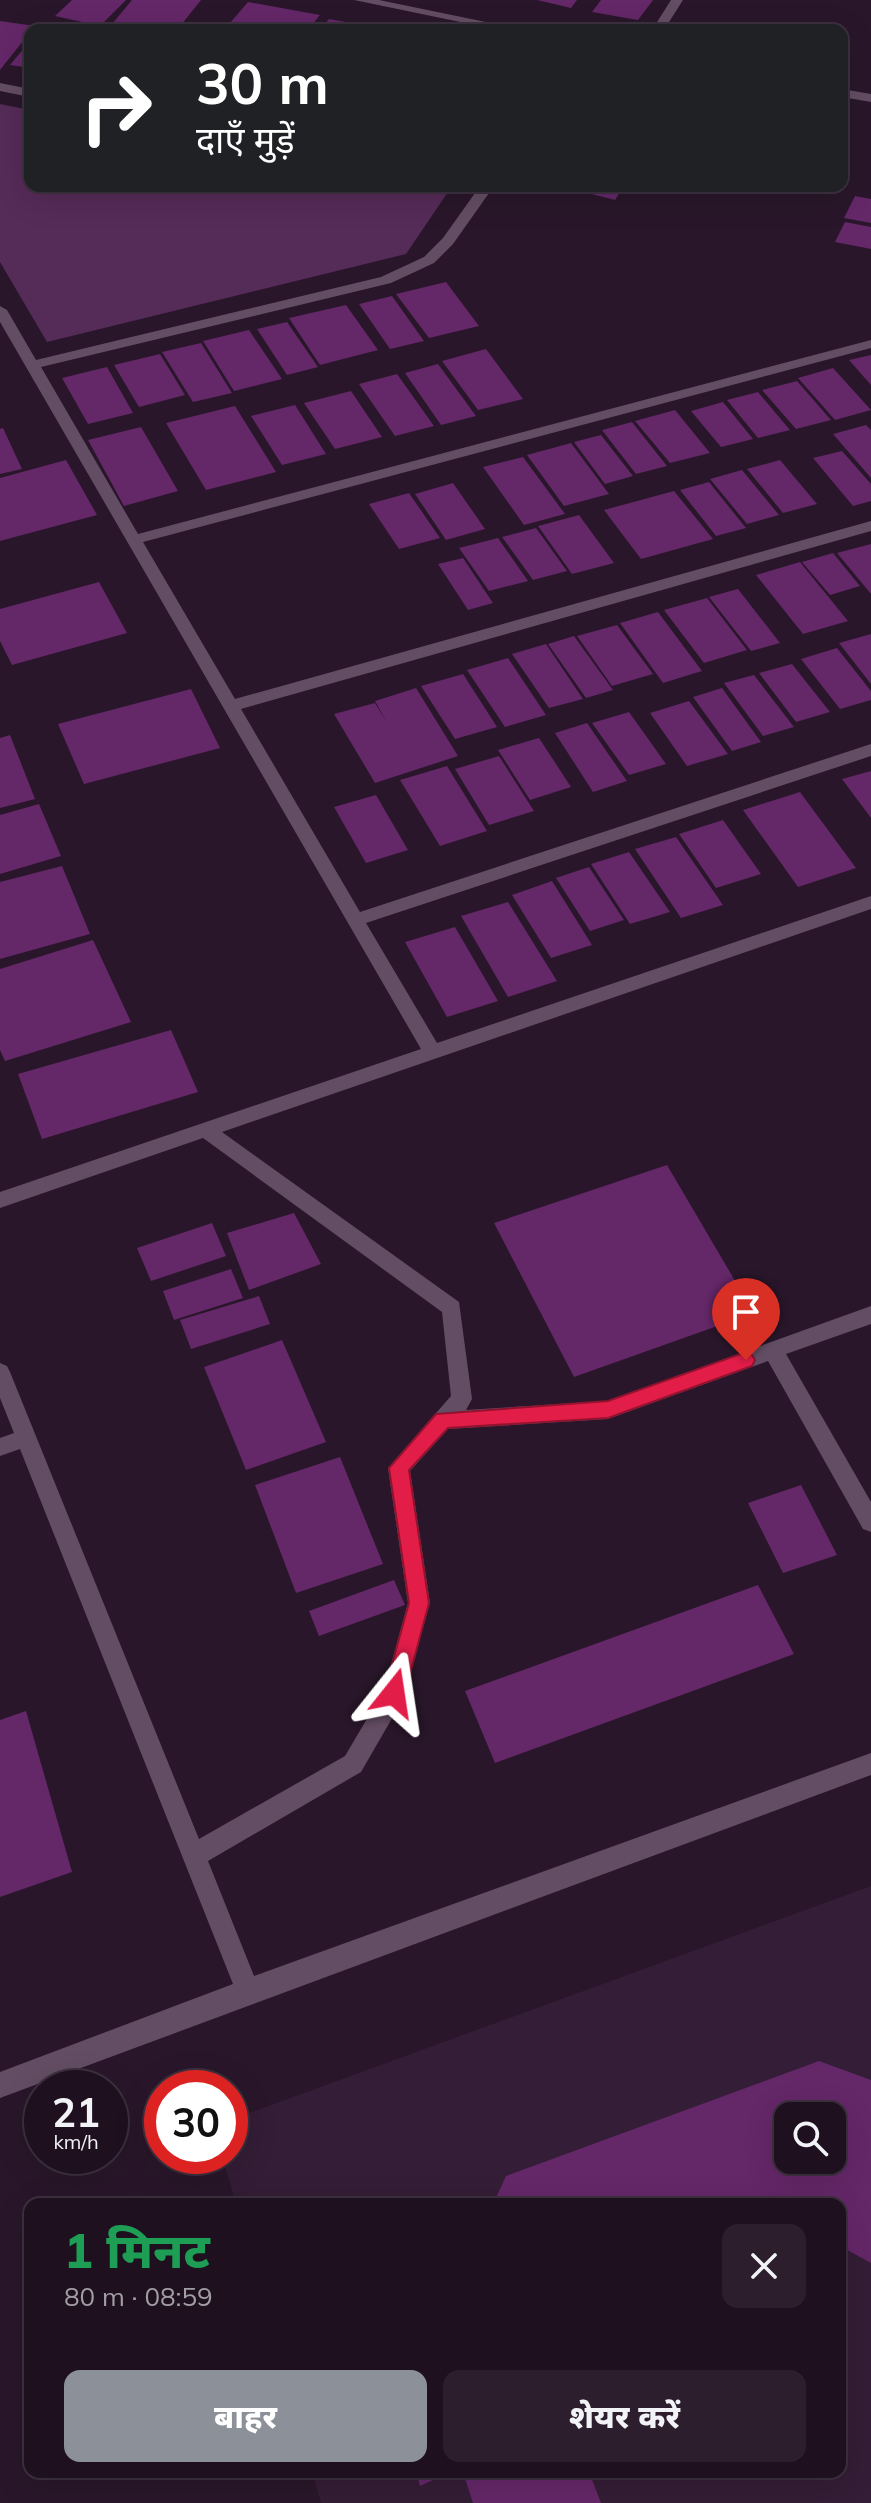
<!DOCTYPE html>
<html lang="hi">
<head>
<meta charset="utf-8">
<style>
	:root { --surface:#1f1020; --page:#2c1e2d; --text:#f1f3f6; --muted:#a19da5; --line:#3c303e; --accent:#8c9099 }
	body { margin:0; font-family:Mulish,"Noto Sans Devanagari",sans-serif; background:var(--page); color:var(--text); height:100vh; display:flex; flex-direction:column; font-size:30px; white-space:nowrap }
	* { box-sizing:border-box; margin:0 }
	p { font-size:26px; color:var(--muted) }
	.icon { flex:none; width:44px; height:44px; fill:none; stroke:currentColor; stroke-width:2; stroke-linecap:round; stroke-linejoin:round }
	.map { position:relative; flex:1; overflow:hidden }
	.sheet { position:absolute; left:24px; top:2198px; width:822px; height:280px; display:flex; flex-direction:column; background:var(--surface); border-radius:16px; box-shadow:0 8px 32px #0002,0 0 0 2px var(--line) }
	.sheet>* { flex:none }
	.hud { position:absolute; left:24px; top:24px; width:824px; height:168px; border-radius:16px; box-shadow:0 8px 32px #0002,0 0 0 2px var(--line); background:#202124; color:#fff; overflow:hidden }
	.fabs { position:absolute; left:774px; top:2102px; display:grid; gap:16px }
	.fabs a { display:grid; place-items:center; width:72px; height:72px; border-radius:16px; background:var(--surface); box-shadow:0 8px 32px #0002,0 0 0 2px var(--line); font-size:40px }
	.speed { position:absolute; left:24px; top:2070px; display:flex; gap:16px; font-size:40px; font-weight:700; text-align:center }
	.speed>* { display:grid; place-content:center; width:104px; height:104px; border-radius:50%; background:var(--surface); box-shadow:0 8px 32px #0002,0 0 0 2px var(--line); line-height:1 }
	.speed small { font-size:20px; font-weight:400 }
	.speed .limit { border:12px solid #d22; background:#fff; color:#111 }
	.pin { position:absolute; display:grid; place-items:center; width:68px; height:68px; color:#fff; margin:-82px -34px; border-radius:50% 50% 50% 0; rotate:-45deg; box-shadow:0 0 8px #0007 }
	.pin .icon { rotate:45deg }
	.me { position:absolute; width:88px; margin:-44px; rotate:15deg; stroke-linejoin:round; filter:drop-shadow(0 0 6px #0008) }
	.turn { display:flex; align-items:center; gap:28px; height:168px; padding:0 40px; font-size:36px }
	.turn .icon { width:104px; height:104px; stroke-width:2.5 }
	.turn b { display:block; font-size:56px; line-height:68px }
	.round { display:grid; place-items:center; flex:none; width:84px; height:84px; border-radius:16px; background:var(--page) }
	.overview { display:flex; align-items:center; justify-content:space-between; height:136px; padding:0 40px }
	h1 { font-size:48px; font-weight:800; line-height:60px; color:#1e9e55 }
	.primary-button { display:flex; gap:16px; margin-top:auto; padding:16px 40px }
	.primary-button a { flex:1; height:92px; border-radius:16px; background:var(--accent); color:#fff; font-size:32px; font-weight:800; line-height:92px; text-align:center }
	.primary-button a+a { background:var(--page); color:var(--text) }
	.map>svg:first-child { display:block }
	.built { fill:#341d36; fill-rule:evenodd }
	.green { fill:#552b58 }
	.building { fill:#642768; fill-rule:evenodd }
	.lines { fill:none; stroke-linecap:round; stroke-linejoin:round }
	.minor { fill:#634d64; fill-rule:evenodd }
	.route { fill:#e11d48; stroke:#92132f; stroke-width:2 }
</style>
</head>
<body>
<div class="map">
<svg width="871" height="2503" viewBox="0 0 871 2503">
	<rect width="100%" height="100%" fill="#29162a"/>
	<path class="built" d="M 871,1886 L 871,2503 L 321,2503 L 312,2472 L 840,2472 L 840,2204 L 236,2204 L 222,2156 L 230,2156 L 230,2120 ZM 788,2116 L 832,2116 L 832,2160 L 788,2160 Z"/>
	<path class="green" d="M 0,104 L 30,110 L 30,186 L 432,186 L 450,189 L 406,254 L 47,342 L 0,262 Z"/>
	<path class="building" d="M 72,0 L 126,0 L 100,26 L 55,16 Z
		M 132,0 L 201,0 L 177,30 L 107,30 Z
		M 537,0 L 577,0 L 571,8 Z
		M 601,0 L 653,0 L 638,20 L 592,12 Z
		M 248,2 L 320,15 L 308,30 L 224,30 Z
		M 329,19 L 374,27 L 372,30 L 320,30 Z
		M 0,21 L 35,26 L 0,70 Z
		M 30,41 L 30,68 L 10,65 Z
		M 560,186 L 624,186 L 615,200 Z
		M 855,196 L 871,199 L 871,223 L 844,218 Z
		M 845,222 L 871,227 L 871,249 L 835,242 Z
		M 446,282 L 479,326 L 429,338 L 396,294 Z
		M 392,296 L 424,341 L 390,349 L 359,304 Z
		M 346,305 L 378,350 L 320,365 L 289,318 Z
		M 287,322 L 318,367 L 287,375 L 257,329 Z
		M 249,330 L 282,379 L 234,391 L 203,341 Z
		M 201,343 L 232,393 L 193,402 L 162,352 Z
		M 486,349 L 523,399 L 478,410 L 442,361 Z
		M 160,354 L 185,395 L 139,407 L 114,365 Z
		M 871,355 L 871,385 L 849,360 Z
		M 438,364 L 476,416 L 441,425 L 405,373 Z
		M 107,367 L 133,413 L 88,424 L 62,378 Z
		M 833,368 L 871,410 L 835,420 L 798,378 Z
		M 397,374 L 434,426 L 395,436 L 359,384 Z
		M 797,381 L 831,420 L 796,429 L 762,390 Z
		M 351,391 L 382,437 L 335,449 L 304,403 Z
		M 758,392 L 790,430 L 758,438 L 727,400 Z
		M 723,402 L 753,439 L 721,447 L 691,411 Z
		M 295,405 L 326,454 L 282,465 L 251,416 Z
		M 235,406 L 276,472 L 206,490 L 166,423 Z
		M 675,410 L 710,453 L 670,463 L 635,421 Z
		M 632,422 L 667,466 L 636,474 L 602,430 Z
		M 866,425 L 871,430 L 871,478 L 833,434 Z
		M 141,427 L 178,491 L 124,506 L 88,440 Z
		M 3,428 L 22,469 L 0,474 L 0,429 Z
		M 601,435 L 633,476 L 605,484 L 574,442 Z
		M 571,443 L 609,494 L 564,506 L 527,455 Z
		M 842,451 L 871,484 L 871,501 L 853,506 L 813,458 Z
		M 523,457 L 565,514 L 524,525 L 483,467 Z
		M 66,460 L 97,515 L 0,541 L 0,478 Z
		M 780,460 L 817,504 L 783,513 L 747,469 Z
		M 742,470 L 779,515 L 747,524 L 710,479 Z
		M 709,482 L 746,528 L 716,536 L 680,490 Z
		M 453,483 L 485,529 L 446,540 L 415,494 Z
		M 674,491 L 713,539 L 641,559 L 604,510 Z
		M 409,493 L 440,538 L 399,549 L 369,504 Z
		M 579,515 L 614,563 L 572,574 L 538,526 Z
		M 536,528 L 567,571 L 533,580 L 502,537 Z
		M 498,538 L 528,581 L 489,591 L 459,548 Z
		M 871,544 L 871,594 L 837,553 Z
		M 833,553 L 860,586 L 830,595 L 802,562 Z
		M 463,558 L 493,603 L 468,610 L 438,564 Z
		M 800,562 L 848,621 L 803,634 L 756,575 Z
		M 99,582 L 127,633 L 12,665 L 0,641 L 0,609 Z
		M 738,589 L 780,643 L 751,651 L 709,597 Z
		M 707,598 L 747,650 L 704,663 L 664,610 Z
		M 658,612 L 702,671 L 663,683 L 620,623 Z
		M 617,625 L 653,674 L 612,686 L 577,636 Z
		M 871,634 L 871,684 L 839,643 Z
		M 574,636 L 613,690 L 586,698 L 548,644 Z
		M 546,644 L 583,699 L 549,708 L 512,654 Z
		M 837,648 L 871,691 L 871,700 L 840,709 L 801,659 Z
		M 508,658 L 546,715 L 505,727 L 467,670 Z
		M 792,664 L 830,712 L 796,722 L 759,673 Z
		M 463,674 L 497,727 L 455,739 L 421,686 Z
		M 754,675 L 794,727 L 763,736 L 724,683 Z
		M 416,688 L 458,756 L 375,783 L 334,714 L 375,703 L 387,723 L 375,701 Z
		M 722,688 L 761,742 L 732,751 L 693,697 Z
		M 191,689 L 220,748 L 84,784 L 58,724 Z
		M 689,701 L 728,754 L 687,766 L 650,713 Z
		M 629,712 L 666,764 L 629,775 L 592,723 Z
		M 587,723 L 627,781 L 593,792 L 555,733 Z
		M 10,735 L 35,799 L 0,808 L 0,738 Z
		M 539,738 L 571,787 L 530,800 L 498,750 Z
		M 499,756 L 534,811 L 489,825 L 455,769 Z
		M 447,766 L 487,831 L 440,846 L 400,780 Z
		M 871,771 L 871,818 L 842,779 Z
		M 800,792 L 856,868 L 798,887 L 743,810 Z
		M 376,795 L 408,850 L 366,863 L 334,807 Z
		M 39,804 L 61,856 L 0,874 L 0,815 Z
		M 723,820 L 761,874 L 716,888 L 679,834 Z
		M 676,837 L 723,905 L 681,918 L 635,849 Z
		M 629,852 L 670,912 L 630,924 L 591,864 Z
		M 62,866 L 90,934 L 0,959 L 0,882 Z
		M 589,867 L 624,920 L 590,931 L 556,878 Z
		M 552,881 L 592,945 L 551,958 L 512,895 Z
		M 508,902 L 557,981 L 508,997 L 461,916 Z
		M 455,927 L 498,1001 L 447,1017 L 405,942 Z
		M 93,940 L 131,1022 L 5,1061 L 0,1050 L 0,969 Z
		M 171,1030 L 198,1092 L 42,1139 L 18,1074 Z
		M 667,1165 L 754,1313 L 574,1377 L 494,1223 Z
		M 294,1213 L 321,1264 L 249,1290 L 227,1233 Z
		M 212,1223 L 226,1256 L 151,1281 L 137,1248 Z
		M 231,1269 L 243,1298 L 174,1320 L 163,1291 Z
		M 259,1296 L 270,1324 L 191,1349 L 180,1320 Z
		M 282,1340 L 326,1442 L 246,1470 L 204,1367 Z
		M 340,1457 L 383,1564 L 296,1593 L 255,1485 Z
		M 801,1485 L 837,1555 L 783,1573 L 748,1503 Z
		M 394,1580 L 405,1605 L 319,1636 L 309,1611 Z
		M 758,1585 L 794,1654 L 495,1763 L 465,1691 Z
		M 26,1711 L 72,1872 L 0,1897 L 0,1720 Z
		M 819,2061 L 871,2080 L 871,2263 L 840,2246 L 840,2204 L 493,2204 L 506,2176 ZM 788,2116 L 832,2116 L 832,2160 L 788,2160 Z
		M 416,2472 L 450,2472 L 420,2486 Z
		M 463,2472 L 589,2472 L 601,2503 L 473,2503 Z"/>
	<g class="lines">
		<path class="minor" d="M 354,0 L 379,0 L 524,30 L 499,30 Z
			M 671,0 L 683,0 L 664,30 L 652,30 Z
			M 0,83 L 30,89 L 30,97 L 0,91 Z
			M 842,89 L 871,94 L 871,102 L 842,97 Z
			M 480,186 L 494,186 L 453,244 L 434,263 L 391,283 L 41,367 L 138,534 L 871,340 L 871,348 L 143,542 L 235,699 L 871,521 L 871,531 L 241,709 L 360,912 L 871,744 L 871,756 L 366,923 L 437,1043 L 871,896 L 871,909 L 222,1132 L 459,1302 L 472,1399 L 466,1410 L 608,1401 L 871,1306 L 871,1324 L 786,1354 L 871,1502 L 871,1532 L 863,1529 L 768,1361 L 608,1419 L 448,1429 L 410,1471 L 430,1603 L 402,1701 L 361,1772 L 208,1861 L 254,1976 L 871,1753 L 871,1775 L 0,2098 L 0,2072 L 233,1984 L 20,1449 L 0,1456 L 0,1438 L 14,1433 L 0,1398 L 0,1363 L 7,1366 L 10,1372 L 199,1839 L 345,1756 L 384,1690 L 408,1603 L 388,1468 L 451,1396 L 442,1312 L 203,1138 L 0,1208 L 0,1192 L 421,1049 L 0,322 L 0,306 L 7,310 L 36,360 L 381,277 L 424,257 L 443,238 Z"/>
	</g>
	<path class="route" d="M 746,1352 L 752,1355 L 755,1360 L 752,1366 L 608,1418 L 448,1428 L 409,1470 L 429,1603 L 405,1693 L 402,1700 L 394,1703 L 387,1700 L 384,1693 L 409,1603 L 389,1468 L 436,1414 L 608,1401 Z"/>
</svg>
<div class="fabs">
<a><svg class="icon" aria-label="search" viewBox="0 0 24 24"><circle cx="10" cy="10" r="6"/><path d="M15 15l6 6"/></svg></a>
</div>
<div class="speed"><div>21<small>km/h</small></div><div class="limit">30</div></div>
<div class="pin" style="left:746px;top:1360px;background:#d93025"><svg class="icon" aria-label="arrive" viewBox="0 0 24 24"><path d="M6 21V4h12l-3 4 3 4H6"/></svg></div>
<svg class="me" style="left:394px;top:1693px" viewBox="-20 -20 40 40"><path d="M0-17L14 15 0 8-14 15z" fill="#e11d48" stroke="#fff" stroke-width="4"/></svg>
<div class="hud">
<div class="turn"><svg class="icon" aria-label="right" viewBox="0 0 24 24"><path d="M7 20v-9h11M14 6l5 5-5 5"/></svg><div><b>30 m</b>दाएँ मुड़ें</div></div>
</div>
<section class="sheet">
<div class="overview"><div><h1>1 मिनट</h1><p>80 m · 08:59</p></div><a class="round"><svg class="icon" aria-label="close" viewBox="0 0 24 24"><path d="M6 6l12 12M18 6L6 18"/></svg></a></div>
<div class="primary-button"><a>बाहर</a><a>शेयर करें</a></div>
</section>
</div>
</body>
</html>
